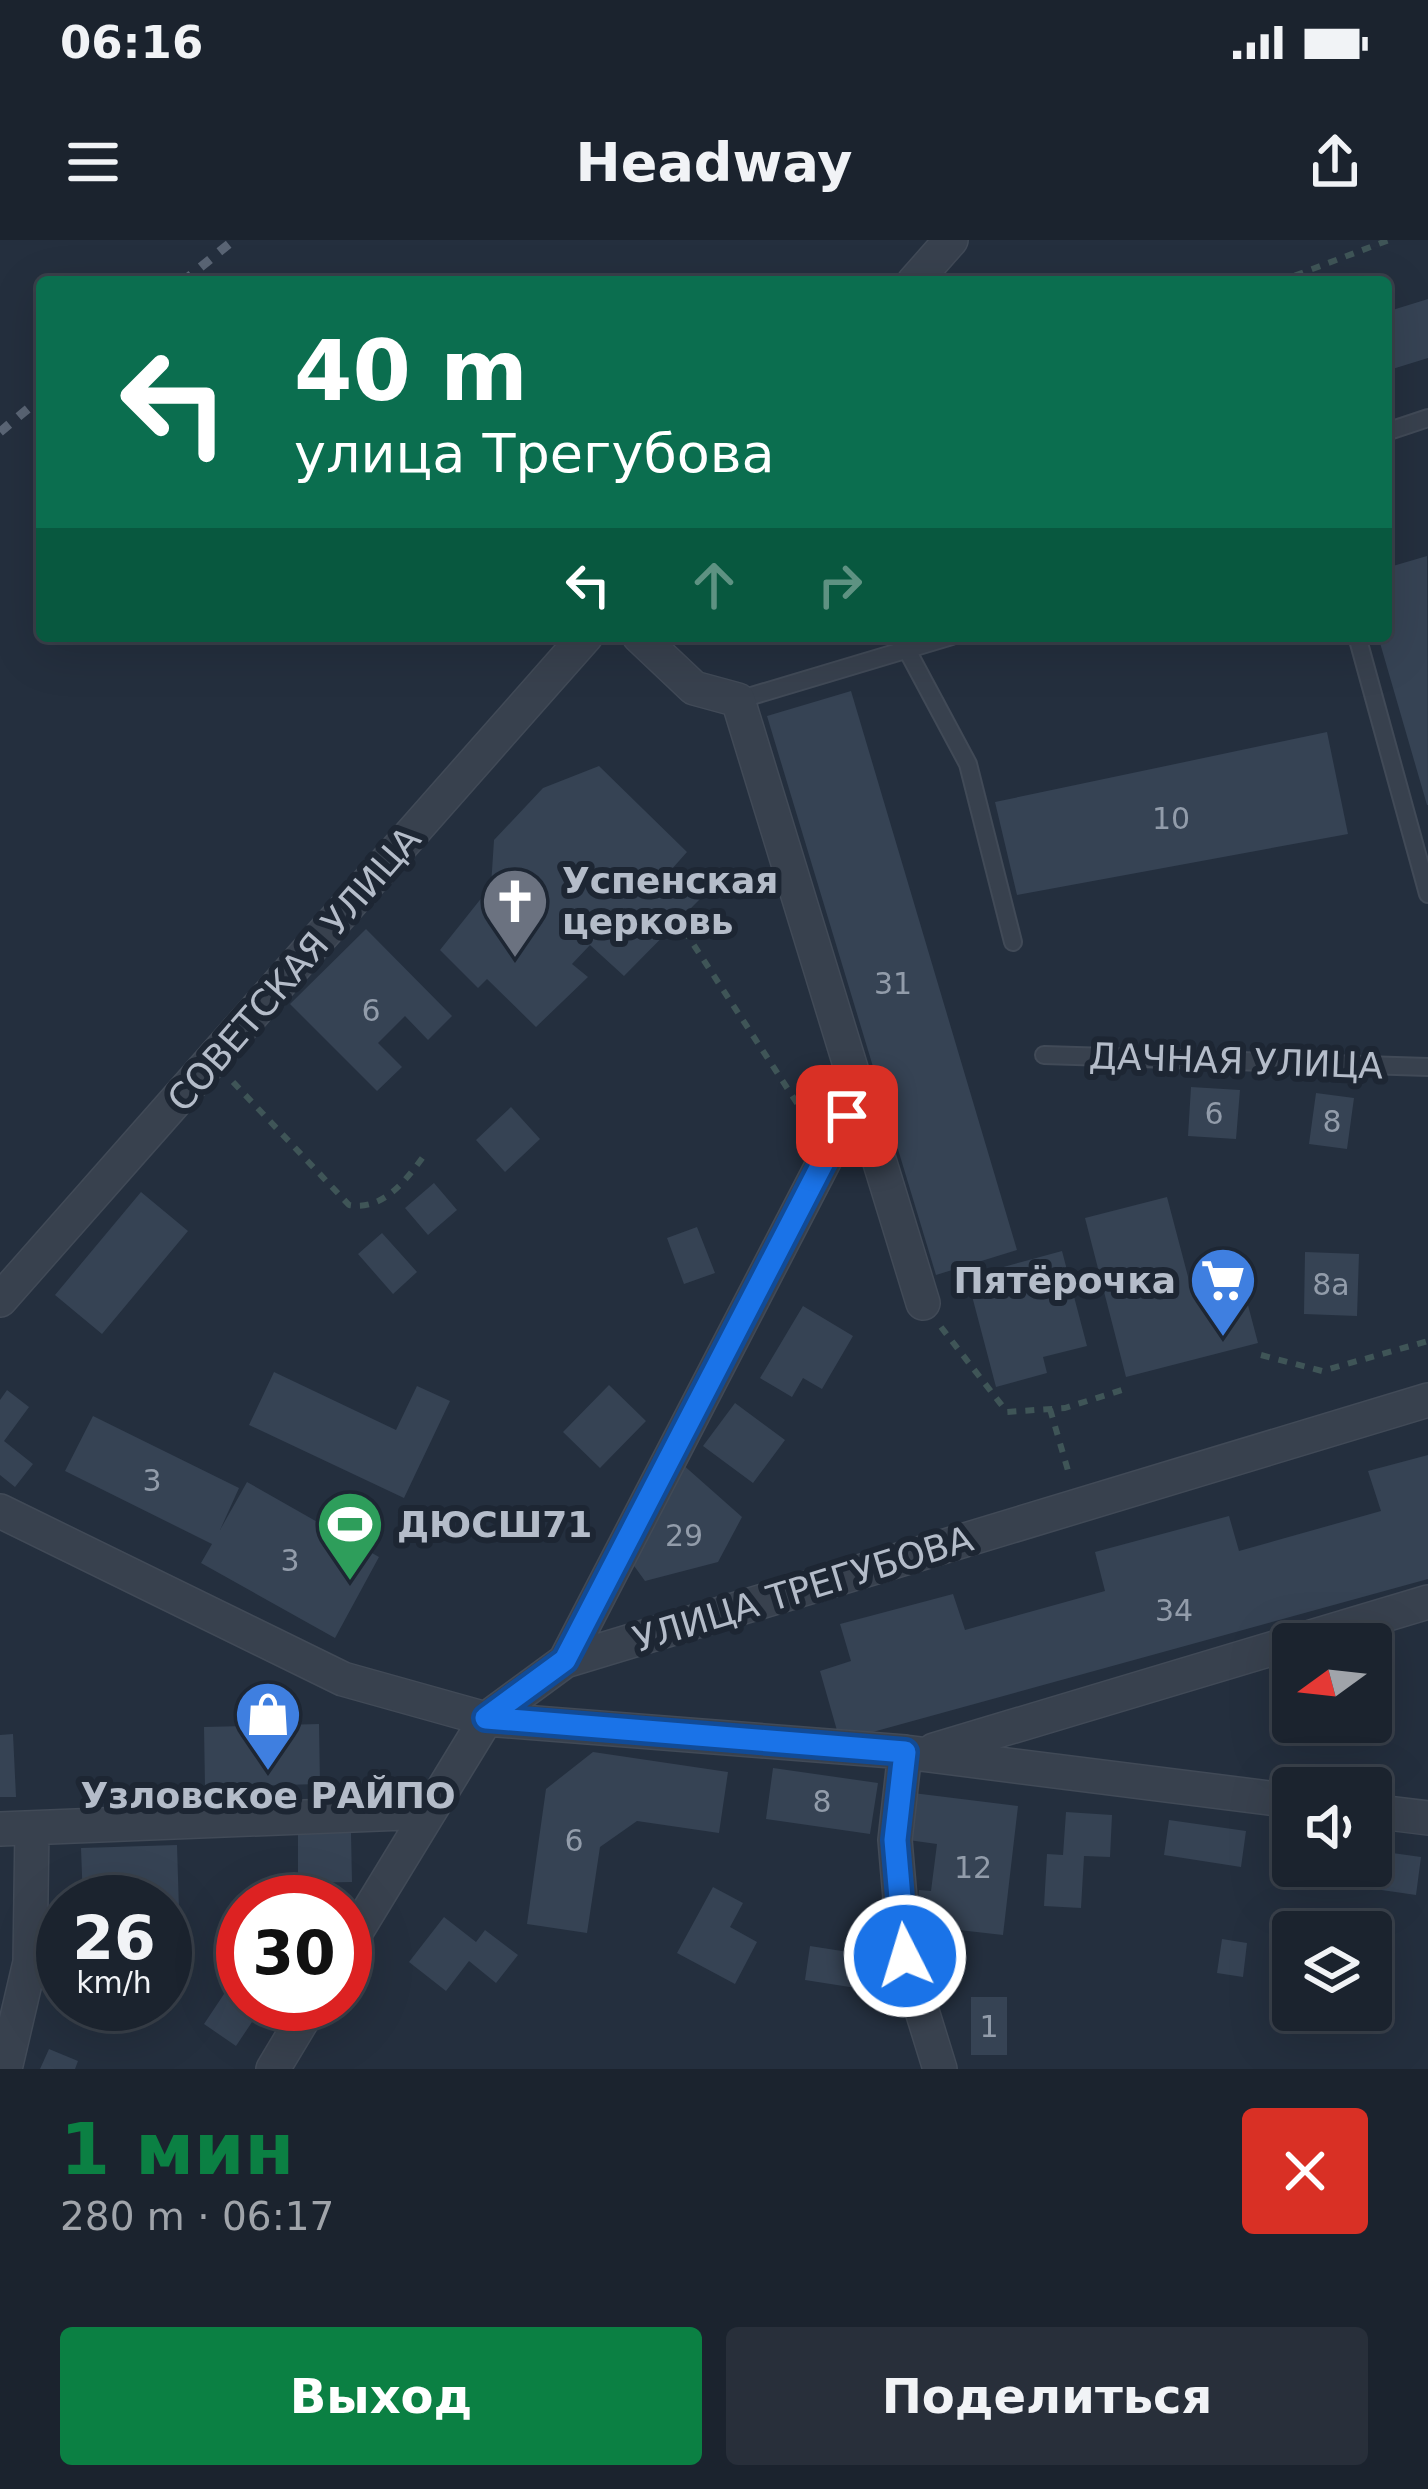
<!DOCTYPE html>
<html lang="ru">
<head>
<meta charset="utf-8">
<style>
	:root { --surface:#1b232e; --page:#282f3a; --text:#f1f3f6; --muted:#a0a4aa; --line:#39404a; --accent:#0b8043 }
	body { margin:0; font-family:"DejaVu Sans",sans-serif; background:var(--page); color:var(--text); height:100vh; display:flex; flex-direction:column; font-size:45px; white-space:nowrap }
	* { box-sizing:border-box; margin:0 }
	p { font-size:39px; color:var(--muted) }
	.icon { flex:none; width:66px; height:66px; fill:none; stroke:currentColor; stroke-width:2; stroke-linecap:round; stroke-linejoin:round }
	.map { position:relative; height:1829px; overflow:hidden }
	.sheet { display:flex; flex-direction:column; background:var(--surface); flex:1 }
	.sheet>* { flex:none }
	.hud { position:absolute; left:36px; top:36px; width:1356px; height:366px; border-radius:12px; box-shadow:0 12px 48px #0002,0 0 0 3px var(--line); background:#0b6e4f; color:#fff; overflow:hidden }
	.needle { width:78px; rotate:255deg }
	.controls { position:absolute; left:1272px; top:1383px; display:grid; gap:24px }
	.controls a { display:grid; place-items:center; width:120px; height:120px; border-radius:12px; background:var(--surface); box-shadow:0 12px 48px #0002,0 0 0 3px var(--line); font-size:60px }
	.speed { position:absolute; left:36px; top:1635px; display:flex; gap:24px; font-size:60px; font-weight:700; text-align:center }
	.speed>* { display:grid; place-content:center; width:156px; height:156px; border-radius:50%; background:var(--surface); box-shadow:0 12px 48px #0002,0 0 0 3px var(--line); line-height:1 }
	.speed small { font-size:30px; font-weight:400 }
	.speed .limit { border:18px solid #d22; background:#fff; color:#111 }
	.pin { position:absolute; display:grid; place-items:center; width:102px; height:102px; color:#fff; margin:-51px; border-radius:24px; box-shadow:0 6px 18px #0006 }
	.me { position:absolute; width:132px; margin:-66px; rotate:355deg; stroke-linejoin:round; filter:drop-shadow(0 0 9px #0008) }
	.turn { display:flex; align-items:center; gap:42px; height:252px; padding:0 60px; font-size:54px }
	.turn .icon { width:156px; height:156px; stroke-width:2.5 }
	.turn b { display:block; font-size:84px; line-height:102px }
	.lanes { display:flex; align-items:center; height:114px; padding:0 60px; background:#0003; justify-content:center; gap:60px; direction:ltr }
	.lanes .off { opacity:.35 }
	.round { display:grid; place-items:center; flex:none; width:126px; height:126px; border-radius:12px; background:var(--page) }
	.overview { display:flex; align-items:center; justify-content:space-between; height:204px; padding:0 60px }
	h1 { font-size:72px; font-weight:700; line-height:90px; color:var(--accent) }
	.primary-button { display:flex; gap:24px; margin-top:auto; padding:24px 60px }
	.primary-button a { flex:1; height:138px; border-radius:12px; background:var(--accent); color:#fff; font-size:48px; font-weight:700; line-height:138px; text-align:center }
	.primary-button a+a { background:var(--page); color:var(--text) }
	.status { display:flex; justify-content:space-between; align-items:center; height:84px; padding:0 60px; background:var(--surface); direction:ltr }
	.status svg { height:33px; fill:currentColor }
	header { display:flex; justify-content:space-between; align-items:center; height:156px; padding:0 60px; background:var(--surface); font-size:54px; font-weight:700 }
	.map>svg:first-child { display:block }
	.building { fill:#364354 }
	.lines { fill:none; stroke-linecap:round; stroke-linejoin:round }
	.service-casing { stroke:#414a57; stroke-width:20 }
	.minor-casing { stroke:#414a57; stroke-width:36 }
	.path { stroke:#3f5557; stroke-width:6; stroke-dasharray:9 9; stroke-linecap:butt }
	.service { stroke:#38414e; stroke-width:16 }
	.minor { stroke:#38414e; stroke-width:33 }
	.rail { stroke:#5a6575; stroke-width:9; stroke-dasharray:12 12; stroke-linecap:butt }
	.route-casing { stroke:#114b97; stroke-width:30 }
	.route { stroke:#1a73e8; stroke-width:21 }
	.labels { text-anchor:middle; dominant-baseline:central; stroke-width:12; stroke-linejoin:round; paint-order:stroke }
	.number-label { font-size:30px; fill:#929caa }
	.poi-label { font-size:36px; font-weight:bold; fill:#b4bcc9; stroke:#1d2633; text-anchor:start }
	.street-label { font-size:36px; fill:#b4bcc9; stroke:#1d2633 }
</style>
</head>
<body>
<div class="status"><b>06:16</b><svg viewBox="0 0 49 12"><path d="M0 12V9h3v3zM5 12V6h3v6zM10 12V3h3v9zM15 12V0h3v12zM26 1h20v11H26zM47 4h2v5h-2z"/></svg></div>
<header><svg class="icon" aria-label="menu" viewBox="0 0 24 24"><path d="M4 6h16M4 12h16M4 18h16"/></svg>Headway<svg class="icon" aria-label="share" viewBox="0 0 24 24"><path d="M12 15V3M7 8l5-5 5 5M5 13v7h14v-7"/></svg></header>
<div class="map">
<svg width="1428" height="1829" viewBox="0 0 1428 1829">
	<rect width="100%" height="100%" fill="#242f3e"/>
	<path class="building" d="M 1428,59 L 1428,118 L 1386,131 L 1386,72 Z
		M 1427,316 L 1428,565 L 1427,565 L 1378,396 L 1386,396 L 1386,328 Z
		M 851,451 L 1017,1010 L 936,1035 L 767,476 Z
		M 1327,492 L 1348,594 L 1017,655 L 995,562 Z
		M 599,526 L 687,612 L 671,630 L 700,659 L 624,736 L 590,705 L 572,724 L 588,737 L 536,787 L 487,739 L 478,748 L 440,710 L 491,646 L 494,600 L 543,548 Z
		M 366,689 L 452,776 L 428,800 L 405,776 L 378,803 L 402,827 L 377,851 L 290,764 Z
		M 1191,847 L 1240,850 L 1236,899 L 1188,896 Z
		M 1316,853 L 1354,858 L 1347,909 L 1309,904 Z
		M 511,867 L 540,899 L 505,932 L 476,900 Z
		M 434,943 L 457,970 L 428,995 L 405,968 Z
		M 141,952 L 188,991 L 102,1094 L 55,1055 Z
		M 1167,957 L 1191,1048 L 1240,1035 L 1258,1103 L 1126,1137 L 1085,978 Z
		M 697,987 L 715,1033 L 684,1044 L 667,998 Z
		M 382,993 L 417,1032 L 393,1054 L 358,1014 Z
		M 1062,1011 L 1087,1106 L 1043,1117 L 1047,1133 L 996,1147 L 967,1037 Z
		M 1305,1012 L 1359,1014 L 1357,1076 L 1304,1074 Z
		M 803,1066 L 853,1096 L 822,1149 L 803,1138 L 792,1157 L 760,1138 Z
		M 274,1132 L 396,1190 L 417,1146 L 450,1161 L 404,1258 L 249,1185 Z
		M 609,1145 L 646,1181 L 600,1228 L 563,1192 Z
		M 7,1150 L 29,1167 L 4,1201 L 33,1224 L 15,1247 L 0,1235 L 0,1160 Z
		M 735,1163 L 785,1200 L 753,1243 L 703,1206 Z
		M 93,1176 L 239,1248 L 220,1290 L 247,1242 L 379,1317 L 335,1398 L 201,1323 L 212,1304 L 65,1231 Z
		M 1428,1215 L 1428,1339 L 840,1501 L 820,1431 L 851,1421 L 840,1384 L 953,1354 L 965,1390 L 1105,1351 L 1095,1312 L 1229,1276 L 1239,1311 L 1381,1271 L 1368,1231 Z
		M 681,1223 L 742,1277 L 718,1322 L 645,1341 L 624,1312 Z
		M 319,1484 L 320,1544 L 205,1547 L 204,1487 Z
		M 13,1494 L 16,1557 L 0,1557 L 0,1495 Z
		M 593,1512 L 728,1532 L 719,1593 L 637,1581 L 600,1607 L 587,1693 L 527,1684 L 546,1549 Z
		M 773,1528 L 878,1543 L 870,1594 L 766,1579 Z
		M 913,1553 L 1018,1566 L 1003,1695 L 915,1685 L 919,1650 L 931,1651 L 937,1604 L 908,1600 Z
		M 1066,1572 L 1112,1575 L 1110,1617 L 1084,1616 L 1081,1668 L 1044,1666 L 1047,1614 L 1063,1615 Z
		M 1169,1580 L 1246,1591 L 1241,1627 L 1164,1615 Z
		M 298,1593 L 351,1593 L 352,1642 L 298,1643 Z
		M 1274,1595 L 1293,1597 L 1293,1626 L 1324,1626 L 1323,1634 L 1270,1626 Z
		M 177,1605 L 179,1670 L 165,1670 L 165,1662 L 83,1662 L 81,1608 Z
		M 1371,1610 L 1421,1617 L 1416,1655 L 1354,1646 L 1357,1626 L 1371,1626 Z
		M 713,1647 L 743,1663 L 730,1687 L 757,1702 L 735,1744 L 677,1713 Z
		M 444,1677 L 476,1702 L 485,1690 L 518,1715 L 496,1743 L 469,1721 L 446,1751 L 409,1722 Z
		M 1222,1699 L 1247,1703 L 1243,1737 L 1217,1733 Z
		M 810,1706 L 893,1719 L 888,1753 L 805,1740 Z
		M 236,1736 L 243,1740 L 243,1764 L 264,1764 L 236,1806 L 204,1784 Z
		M 971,1757 L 1007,1757 L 1007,1815 L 971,1815 Z
		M 49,1809 L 78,1821 L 75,1829 L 40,1829 Z"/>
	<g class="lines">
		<defs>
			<path id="service" d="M 1386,192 L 1428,178
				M 1357,396 L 1428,654
				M 907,410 L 968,524 L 1013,702
				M 738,460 L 952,396
				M 1044,815 L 1428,827"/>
			<path id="minor" d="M 914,42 L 951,0
				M 639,396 L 694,448 L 738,460 L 923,1063
				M 0,1060 L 586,396
				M 0,1271 L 343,1439 L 486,1479 L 905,1512 L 1293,1561
				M 565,1421 L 860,852
				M 934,1510 L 1428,1362
				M 905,1512 L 895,1600 L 905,1716 L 940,1829
				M 1371,1571 L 1428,1578
				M 0,1589 L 429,1572
				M 345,1710 L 486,1479 L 565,1421 L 1428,1160
				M 5,1829 L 30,1722 L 32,1588
				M 273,1829 L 312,1764"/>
		</defs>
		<use href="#service" class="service-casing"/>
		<use href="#minor" class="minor-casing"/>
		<path class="path" d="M 1278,42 L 1389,0
			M 684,690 L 810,883
			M 233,842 L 349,965 C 384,971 407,939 426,913
			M 941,1087 L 1007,1172 L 1065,1168 L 1122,1150
			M 1261,1115 L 1322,1131 L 1428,1101
			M 1050,1169 L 1069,1234
			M 1312,1537 L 1359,1541"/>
		<use href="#service" class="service"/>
		<use href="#minor" class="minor"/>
		<path class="rail" d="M 182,42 L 234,0
			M 0,192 L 42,157"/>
	</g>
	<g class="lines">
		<defs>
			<path id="route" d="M 847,876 L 565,1420 L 486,1478 L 905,1512 L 895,1600 L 905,1716"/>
		</defs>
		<use href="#route" class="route-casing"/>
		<use href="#route" class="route"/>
	</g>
	<defs>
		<symbol id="church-pin" viewBox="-11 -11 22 30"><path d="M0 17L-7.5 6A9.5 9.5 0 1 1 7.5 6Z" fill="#6b7280" stroke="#1d2633"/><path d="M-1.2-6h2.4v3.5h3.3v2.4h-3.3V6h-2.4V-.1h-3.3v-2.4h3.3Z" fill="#fff"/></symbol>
		<symbol id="supermarket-pin" viewBox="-11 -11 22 30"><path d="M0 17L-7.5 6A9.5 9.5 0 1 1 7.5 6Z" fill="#3f7fe0" stroke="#1d2633"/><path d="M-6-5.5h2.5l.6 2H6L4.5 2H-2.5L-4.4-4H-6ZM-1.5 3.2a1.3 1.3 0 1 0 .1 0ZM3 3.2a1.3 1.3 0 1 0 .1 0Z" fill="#fff"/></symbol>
		<symbol id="stadium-pin" viewBox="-11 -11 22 30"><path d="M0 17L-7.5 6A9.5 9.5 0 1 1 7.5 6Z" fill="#2e9e5b" stroke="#1d2633"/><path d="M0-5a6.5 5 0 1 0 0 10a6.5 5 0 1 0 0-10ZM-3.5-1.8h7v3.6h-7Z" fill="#fff"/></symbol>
		<symbol id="shop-pin" viewBox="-11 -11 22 30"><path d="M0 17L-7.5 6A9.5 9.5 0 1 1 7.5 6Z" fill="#3f7fe0" stroke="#1d2633"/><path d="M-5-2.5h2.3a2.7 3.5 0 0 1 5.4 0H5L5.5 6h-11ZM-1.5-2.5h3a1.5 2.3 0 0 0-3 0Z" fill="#fff"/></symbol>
	</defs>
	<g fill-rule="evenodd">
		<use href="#church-pin" x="477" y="623" width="76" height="104"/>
		<use href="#supermarket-pin" x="1185" y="1002" width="76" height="104"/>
		<use href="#stadium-pin" x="312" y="1246" width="76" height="104"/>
		<use href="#shop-pin" x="230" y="1436" width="76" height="104"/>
	</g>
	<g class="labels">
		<g class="number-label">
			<text x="1171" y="578">10</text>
			<text x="893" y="743">31</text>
			<text x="371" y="770">6</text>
			<text x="1214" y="873">6</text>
			<text x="1332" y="881">8</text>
			<text x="1331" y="1044">8а</text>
			<text x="152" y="1240">3</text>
			<text x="684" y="1295">29</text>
			<text x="290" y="1320">3</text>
			<text x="1174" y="1370">34</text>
			<text x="822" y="1561">8</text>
			<text x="574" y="1600">6</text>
			<text x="973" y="1627">12</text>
			<text x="989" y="1786">1</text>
		</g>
		<g class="poi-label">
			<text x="562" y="640">Успенская<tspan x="562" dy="41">церковь</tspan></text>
			<text x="1176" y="1040" text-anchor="end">Пятёрочка</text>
			<text x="397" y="1284">ДЮСШ71</text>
			<text x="268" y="1555" text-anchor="middle">Узловское РАЙПО</text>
		</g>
		<g class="street-label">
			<text transform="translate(294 729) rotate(-49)">СОВЕТСКАЯ УЛИЦА</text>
			<text transform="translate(1236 821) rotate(2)">ДАЧНАЯ УЛИЦА</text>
			<text transform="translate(803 1349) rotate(-17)">УЛИЦА ТРЕГУБОВА</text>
		</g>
	</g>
</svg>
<div class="controls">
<a><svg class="needle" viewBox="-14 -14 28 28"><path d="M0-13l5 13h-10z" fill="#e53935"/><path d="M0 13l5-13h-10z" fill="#a0a4aa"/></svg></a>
<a><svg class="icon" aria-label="sound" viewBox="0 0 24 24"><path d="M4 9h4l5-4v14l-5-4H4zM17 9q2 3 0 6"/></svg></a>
<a><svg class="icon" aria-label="layers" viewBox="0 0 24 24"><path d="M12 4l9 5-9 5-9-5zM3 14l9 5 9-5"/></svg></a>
</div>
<div class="speed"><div>26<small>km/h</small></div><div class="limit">30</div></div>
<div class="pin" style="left:847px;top:876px;background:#d93025"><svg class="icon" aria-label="arrive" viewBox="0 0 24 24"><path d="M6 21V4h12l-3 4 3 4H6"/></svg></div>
<svg class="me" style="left:905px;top:1716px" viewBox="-20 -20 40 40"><circle r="17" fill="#1a73e8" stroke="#fff" stroke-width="3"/><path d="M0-11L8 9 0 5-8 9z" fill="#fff"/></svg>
<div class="hud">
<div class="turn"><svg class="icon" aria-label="left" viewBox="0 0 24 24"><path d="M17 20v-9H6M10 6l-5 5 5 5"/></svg><div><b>40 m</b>улица Трегубова</div></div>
<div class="lanes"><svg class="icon" aria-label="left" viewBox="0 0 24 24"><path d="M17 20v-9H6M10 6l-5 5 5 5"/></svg><svg class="icon off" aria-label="ahead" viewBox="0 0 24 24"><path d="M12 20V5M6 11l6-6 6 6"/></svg><svg class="icon off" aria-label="right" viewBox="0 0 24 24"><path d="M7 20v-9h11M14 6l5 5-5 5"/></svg></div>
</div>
</div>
<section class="sheet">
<div class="overview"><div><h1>1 мин</h1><p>280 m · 06:17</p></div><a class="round" style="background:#d93025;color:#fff"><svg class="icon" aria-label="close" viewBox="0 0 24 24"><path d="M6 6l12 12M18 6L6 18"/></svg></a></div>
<div class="primary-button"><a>Выход</a><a>Поделиться</a></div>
</section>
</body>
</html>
